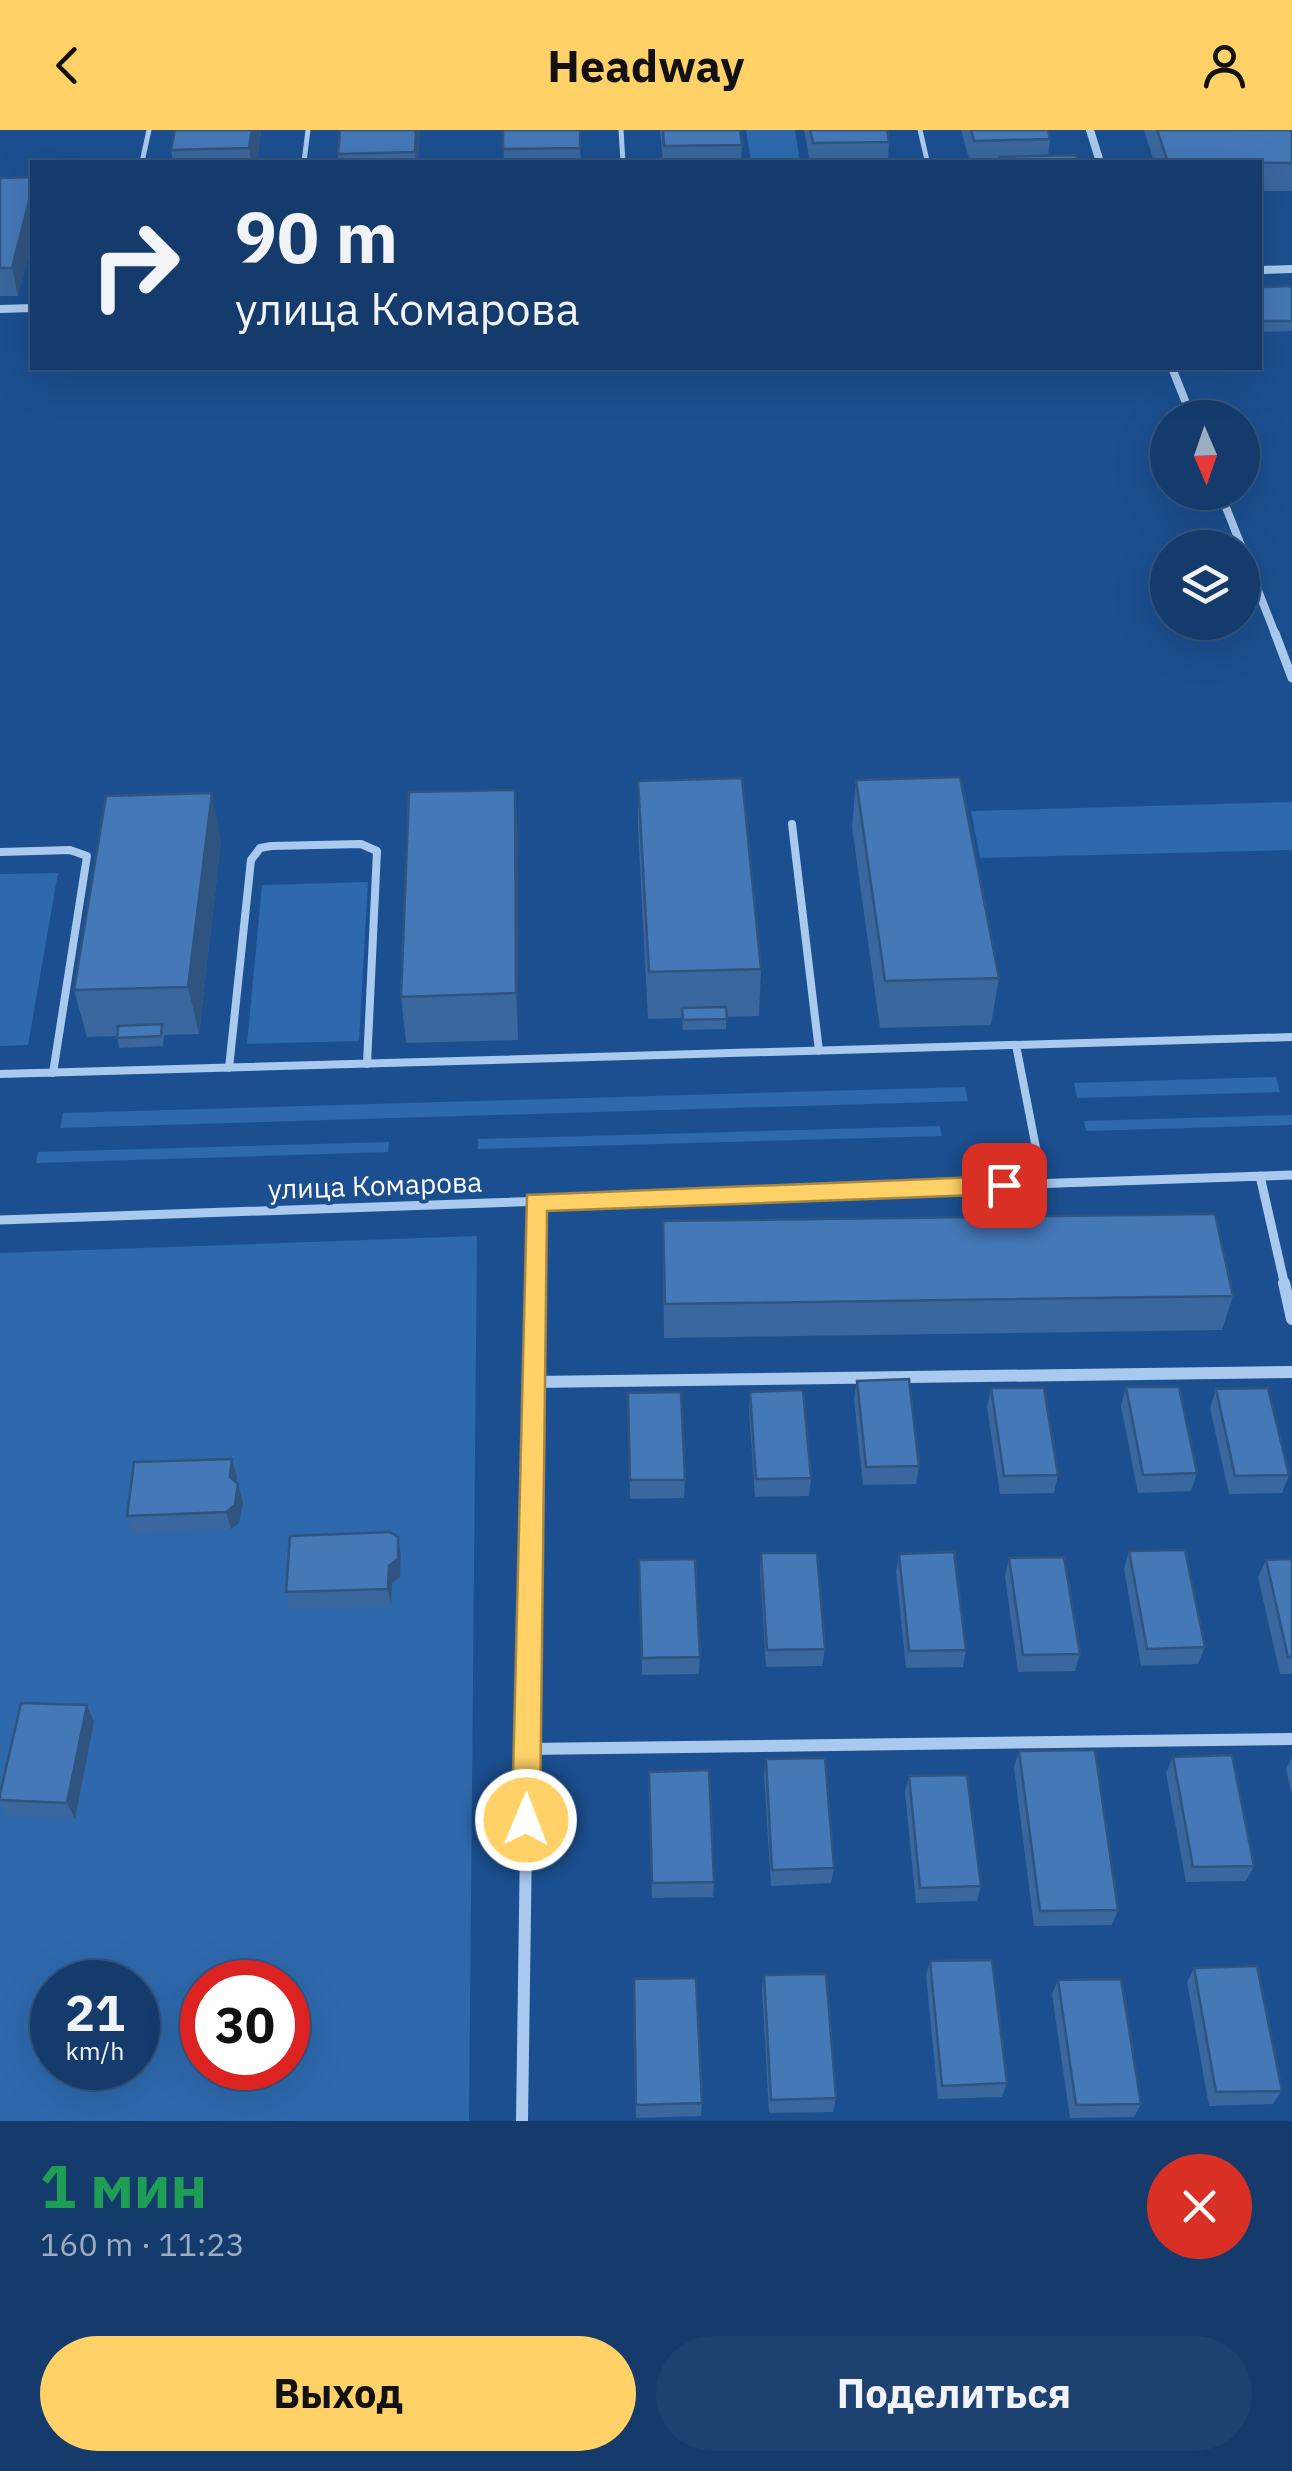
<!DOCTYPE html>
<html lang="ru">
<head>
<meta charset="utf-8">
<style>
	:root { --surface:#143b6b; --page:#1d4271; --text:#f1f3f6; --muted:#9dadc1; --line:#33557e; --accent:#ffd166 }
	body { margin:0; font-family:"IBM Plex Sans",sans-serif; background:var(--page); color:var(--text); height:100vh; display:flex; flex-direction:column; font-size:38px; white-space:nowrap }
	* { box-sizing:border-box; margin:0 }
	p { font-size:32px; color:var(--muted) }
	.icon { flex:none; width:55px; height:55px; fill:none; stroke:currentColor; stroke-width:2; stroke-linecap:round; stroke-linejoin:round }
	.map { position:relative; height:1991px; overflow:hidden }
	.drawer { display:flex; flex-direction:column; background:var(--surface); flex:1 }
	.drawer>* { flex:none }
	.banner { position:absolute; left:30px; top:30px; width:1232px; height:210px; border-radius:0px; box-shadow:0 10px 40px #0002,0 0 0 2px var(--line); background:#143b6b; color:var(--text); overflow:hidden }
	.needle { width:65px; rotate:178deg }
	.fabs { position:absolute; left:1150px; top:270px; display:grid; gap:20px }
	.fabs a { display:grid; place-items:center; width:110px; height:110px; border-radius:50%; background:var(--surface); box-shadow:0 10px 40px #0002,0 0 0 2px var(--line); font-size:50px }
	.speed { position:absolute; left:30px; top:1830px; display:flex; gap:20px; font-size:50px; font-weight:700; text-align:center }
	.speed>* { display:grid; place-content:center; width:130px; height:130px; border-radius:50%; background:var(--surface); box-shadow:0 10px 40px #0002,0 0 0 2px var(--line); line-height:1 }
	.speed small { font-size:25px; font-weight:400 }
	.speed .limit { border:15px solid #d22; background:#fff; color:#111 }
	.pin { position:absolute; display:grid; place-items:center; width:85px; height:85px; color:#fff; margin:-42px; border-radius:20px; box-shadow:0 5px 15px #0006 }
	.me { position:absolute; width:110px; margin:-55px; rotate:1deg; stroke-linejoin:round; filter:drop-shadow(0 0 8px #0008) }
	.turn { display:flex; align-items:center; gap:35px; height:210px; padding:0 40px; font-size:45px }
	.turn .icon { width:130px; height:130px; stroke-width:2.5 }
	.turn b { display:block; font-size:70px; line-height:85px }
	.round { display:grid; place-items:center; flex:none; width:105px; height:105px; border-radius:52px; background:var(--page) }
	.headline { display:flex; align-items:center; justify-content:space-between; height:170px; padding:0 40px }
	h1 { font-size:60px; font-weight:700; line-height:75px; color:#1e9e55 }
	.button { display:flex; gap:20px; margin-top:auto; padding:20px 40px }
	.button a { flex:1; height:115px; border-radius:60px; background:var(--accent); color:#111; font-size:40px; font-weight:700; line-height:115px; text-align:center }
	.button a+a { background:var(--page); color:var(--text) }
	header { display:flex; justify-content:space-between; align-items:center; height:130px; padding:0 40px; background:var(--accent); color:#111; font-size:45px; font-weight:700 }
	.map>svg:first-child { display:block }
	.green { fill:#2e69ad; fill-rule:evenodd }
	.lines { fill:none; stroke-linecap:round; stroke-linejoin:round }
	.service-far1 { stroke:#a9c9ee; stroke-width:5 }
	.service { stroke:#a9c9ee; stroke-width:8 }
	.minor-far2 { stroke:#a9c9ee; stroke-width:8 }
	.minor-far1 { stroke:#a9c9ee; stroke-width:9 }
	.minor { stroke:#a9c9ee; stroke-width:12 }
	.wall { fill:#3a679d }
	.shaded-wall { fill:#305480 }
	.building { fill:#4478b7; stroke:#305480; stroke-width:2.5 }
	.route { fill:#ffd166; stroke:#a68842; stroke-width:2.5 }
	.labels { text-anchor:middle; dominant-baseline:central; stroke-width:8; stroke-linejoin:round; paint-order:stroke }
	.street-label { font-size:28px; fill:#fff; stroke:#1b4f8f }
</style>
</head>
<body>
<header><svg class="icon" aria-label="back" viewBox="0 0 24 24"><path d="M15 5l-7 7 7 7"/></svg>Headway<svg class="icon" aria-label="person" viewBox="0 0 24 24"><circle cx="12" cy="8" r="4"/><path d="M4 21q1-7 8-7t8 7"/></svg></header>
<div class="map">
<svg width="1292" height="1991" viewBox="0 0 1292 1991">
	<rect width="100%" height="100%" fill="#1b4f8f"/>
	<path class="green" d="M 746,0 L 795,0 L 800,32 L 751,32 Z
		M 1292,672 L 1292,720 L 980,728 L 971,681 Z
		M 58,743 L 28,915 L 0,916 L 0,744 Z
		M 368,752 L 359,911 L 247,914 L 262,755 Z
		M 1276,947 L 1280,962 L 1077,968 L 1074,953 Z
		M 965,957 L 968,971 L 60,998 L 63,983 Z
		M 1292,985 L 1292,995 L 1086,1001 L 1084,991 Z
		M 940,996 L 942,1006 L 478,1019 L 478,1009 Z
		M 389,1012 L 388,1022 L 36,1033 L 38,1022 Z
		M 477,1106 L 469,1991 L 0,1991 L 0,1123 ZM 52,1852 L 138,1852 L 138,1938 L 52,1938 ZM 202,1852 L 288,1852 L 288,1938 L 202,1938 Z"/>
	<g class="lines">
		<path class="service-far1" d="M 621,0 L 623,32
			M 920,0 L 927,30
			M 142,32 L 149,0
			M 304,32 L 308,0"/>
		<path class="service" d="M 792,694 L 819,921
			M 0,722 L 70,720 L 87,726 L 53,943
			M 1016,915 L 1043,1054
			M 229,938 L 251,730 L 260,718 L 271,716 L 361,714 L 377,721 L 367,934
			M 0,944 L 1292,907"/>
		<path class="minor-far2" d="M 1090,0 L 1100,32
			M 1260,140 L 1292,139
			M 0,179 L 32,178
			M 1172,238 L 1192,288
			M 1220,362 L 1242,418
			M 1242,420 L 1276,506"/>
		<path class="minor-far1" d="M 1275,503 L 1292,548
			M 1260,1046 L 1285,1156
			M 0,1090 L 1292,1045
			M 534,1156 L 535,1072"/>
		<path class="minor" d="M 1284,1153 L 1292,1189
			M 532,1252 L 1292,1242
			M 527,1619 L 1292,1609
			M 522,1991 L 534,1153"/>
	</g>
	<path class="wall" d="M 261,0 L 257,32 L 173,32 L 171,20 Z
		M 420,0 L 418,32 L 338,32 L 338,24 Z
		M 503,0 L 580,18 L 581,32 L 504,32 Z
		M 660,0 L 740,0 L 742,15 L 741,32 L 775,32 L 663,32 Z
		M 804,0 L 887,0 L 889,12 L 888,29 L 913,32 L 810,32 Z
		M 961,0 L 1048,0 L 1050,9 L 1048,26 L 1078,32 L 970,32 Z
		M 1144,0 L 1292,0 L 1292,61 L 1260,61 L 1260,32 L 1154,32 Z
		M 32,47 L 32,110 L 18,166 L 0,166 L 0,48 Z
		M 1292,156 L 1292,201 L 1260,202 L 1260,157 Z
		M 856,650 L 999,848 L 991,895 L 880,898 L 852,697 Z
		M 638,651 L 761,839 L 759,886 L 726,887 L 726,899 L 683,900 L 682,888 L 648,889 L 638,699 Z
		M 518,707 L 518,910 L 406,913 L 401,867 Z
		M 221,711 L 199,904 L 164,905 L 163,916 L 119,918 L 117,906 L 87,907 L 74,860 Z
		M 663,1091 L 1233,1166 L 1222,1200 L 664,1208 Z
		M 857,1251 L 919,1336 L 916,1354 L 863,1355 L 854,1269 Z
		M 1126,1257 L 1197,1343 L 1191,1361 L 1138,1363 L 1121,1276 Z
		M 991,1258 L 1058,1345 L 1054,1363 L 1000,1364 L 987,1277 Z
		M 1216,1259 L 1289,1345 L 1282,1363 L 1229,1364 L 1210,1278 Z
		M 750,1262 L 811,1348 L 809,1366 L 755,1367 L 749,1280 Z
		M 628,1263 L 685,1350 L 684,1368 L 630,1369 Z
		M 232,1329 L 237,1347 L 236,1352 L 243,1372 L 239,1393 L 231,1399 L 133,1404 L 127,1386 Z
		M 398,1407 L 401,1425 L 400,1447 L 392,1453 L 391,1476 L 290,1479 L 286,1462 Z
		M 1129,1421 L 1205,1517 L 1198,1534 L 1141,1536 L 1124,1439 Z
		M 761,1423 L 825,1519 L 822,1536 L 766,1537 L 760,1441 Z
		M 899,1424 L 966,1520 L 963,1537 L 906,1538 L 896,1442 Z
		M 1009,1428 L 1080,1524 L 1075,1541 L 1018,1542 L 1005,1446 Z
		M 1292,1429 L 1292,1544 L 1280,1544 L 1258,1447 L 1266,1430 Z
		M 639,1430 L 700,1527 L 699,1544 L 642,1545 Z
		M 94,1592 L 75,1689 L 7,1686 L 0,1673 L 0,1664 Z
		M 1019,1621 L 1118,1780 L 1112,1795 L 1034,1796 L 1014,1637 Z
		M 1173,1627 L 1254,1736 L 1246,1751 L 1186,1752 L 1166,1643 Z
		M 1292,1627 L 1292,1665 L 1286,1639 Z
		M 766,1629 L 834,1738 L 831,1753 L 771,1756 L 764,1645 Z
		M 649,1642 L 714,1752 L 713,1767 L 652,1768 Z
		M 909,1646 L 981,1756 L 977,1771 L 916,1773 L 905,1662 Z
		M 930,1831 L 1007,1953 L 1002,1967 L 938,1969 L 926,1845 Z
		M 1194,1838 L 1282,1961 L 1273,1974 L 1209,1976 L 1187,1852 Z
		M 764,1845 L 836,1968 L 833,1982 L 769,1983 L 762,1859 Z
		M 634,1849 L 702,1973 L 701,1986 L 636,1988 Z
		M 1058,1850 L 1141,1974 L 1134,1987 L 1070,1988 L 1052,1864 Z"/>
	<path class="shaded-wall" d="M 252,0 L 261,0 L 257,32 L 251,32 L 249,18 Z
		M 416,0 L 420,0 L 418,32 L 416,32 L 415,22 Z
		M 32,59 L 32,110 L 18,166 L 12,138 Z
		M 515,660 L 518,707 L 518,910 L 516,863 Z
		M 212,663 L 221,711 L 199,904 L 188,857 Z
		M 232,1329 L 237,1347 L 234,1365 L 230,1347 Z
		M 238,1354 L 243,1372 L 239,1393 L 231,1399 L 226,1382 Z
		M 398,1407 L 401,1425 L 400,1447 L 392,1453 L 391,1476 L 388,1459 L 389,1436 Z
		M 87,1575 L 94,1592 L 75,1689 L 67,1673 Z"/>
	<path class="building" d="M 175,0 L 252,0 L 249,18 L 171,20 Z
		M 340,0 L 416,0 L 415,22 L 338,24 Z
		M 503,0 L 580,0 L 580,18 L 503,19 Z
		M 663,0 L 740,0 L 742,15 L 664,16 Z
		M 810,0 L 887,0 L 889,12 L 813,13 Z
		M 971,0 L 1048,0 L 1050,9 L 974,11 Z
		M 1157,0 L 1292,0 L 1292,33 L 1168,32 Z
		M 1076,25 L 1078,32 L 1001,32 L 1000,27 Z
		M 912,29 L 913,32 L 836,32 L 836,30 Z
		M 32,47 L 32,59 L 12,138 L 0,138 L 0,48 Z
		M 1292,156 L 1292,191 L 1260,191 L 1260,157 Z
		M 960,647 L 999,848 L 885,851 L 856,650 Z
		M 742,648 L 761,839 L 649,842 L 638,651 Z
		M 515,660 L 516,863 L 401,867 L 409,662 Z
		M 212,663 L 188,857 L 74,860 L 106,666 Z
		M 726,877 L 727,889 L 683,890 L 682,878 Z
		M 162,894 L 161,906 L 117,908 L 118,896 Z
		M 1215,1084 L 1233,1166 L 665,1174 L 663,1091 Z
		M 909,1249 L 919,1336 L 866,1337 L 857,1251 Z
		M 1126,1257 L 1179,1257 L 1197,1343 L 1143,1345 Z
		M 991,1258 L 1044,1258 L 1058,1345 L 1004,1346 Z
		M 1268,1258 L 1289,1345 L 1235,1346 L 1216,1259 Z
		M 803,1260 L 811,1348 L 756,1349 L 750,1262 Z
		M 681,1262 L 685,1350 L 630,1350 L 628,1263 Z
		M 232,1329 L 230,1347 L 238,1354 L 235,1375 L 226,1382 L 127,1386 L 134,1332 Z
		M 390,1402 L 398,1407 L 398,1429 L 389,1436 L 388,1459 L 286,1462 L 290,1406 Z
		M 1185,1420 L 1205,1517 L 1147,1519 L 1129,1421 Z
		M 954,1422 L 966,1520 L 909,1521 L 899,1424 Z
		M 761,1423 L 817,1423 L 825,1519 L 767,1520 Z
		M 1064,1427 L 1080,1524 L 1023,1525 L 1009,1428 Z
		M 695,1429 L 700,1527 L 642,1528 L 639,1430 Z
		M 1292,1429 L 1292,1527 L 1288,1527 L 1266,1430 Z
		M 21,1573 L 87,1575 L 67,1673 L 0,1670 L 0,1664 Z
		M 1095,1620 L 1118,1780 L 1040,1781 L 1019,1621 Z
		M 1232,1625 L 1254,1736 L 1193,1737 L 1173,1627 Z
		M 825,1628 L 834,1738 L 772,1740 L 766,1629 Z
		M 709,1640 L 714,1752 L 652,1753 L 649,1642 Z
		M 967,1645 L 981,1756 L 920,1758 L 909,1646 Z
		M 992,1830 L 1007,1953 L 942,1956 L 930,1831 Z
		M 1257,1836 L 1282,1961 L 1216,1962 L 1194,1838 Z
		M 826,1844 L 836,1968 L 771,1970 L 764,1845 Z
		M 696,1848 L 702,1973 L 636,1975 L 634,1849 Z
		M 1121,1849 L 1141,1974 L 1076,1975 L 1058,1850 Z"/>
	<path class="route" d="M 1004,1046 L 1016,1055 L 1004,1064 L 547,1081 L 540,1690 L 536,1699 L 526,1703 L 516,1699 L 512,1690 L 527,1065 Z"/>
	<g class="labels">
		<g class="street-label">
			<text transform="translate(375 1055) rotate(-2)">улица Комарова</text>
		</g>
	</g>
</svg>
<div class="fabs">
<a><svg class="needle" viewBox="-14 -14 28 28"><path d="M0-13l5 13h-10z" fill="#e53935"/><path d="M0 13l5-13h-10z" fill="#9dadc1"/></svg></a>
<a><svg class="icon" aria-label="layers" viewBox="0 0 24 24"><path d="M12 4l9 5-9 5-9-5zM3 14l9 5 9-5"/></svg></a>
</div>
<div class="speed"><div>21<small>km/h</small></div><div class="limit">30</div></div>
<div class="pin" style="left:1004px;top:1055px;background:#d93025"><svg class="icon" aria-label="arrive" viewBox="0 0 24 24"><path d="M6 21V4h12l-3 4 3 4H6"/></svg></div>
<svg class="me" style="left:526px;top:1690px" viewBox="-20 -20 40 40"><circle r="17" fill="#ffd166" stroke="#fff" stroke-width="3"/><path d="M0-11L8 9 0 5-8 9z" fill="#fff"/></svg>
<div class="banner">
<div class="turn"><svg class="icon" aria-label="right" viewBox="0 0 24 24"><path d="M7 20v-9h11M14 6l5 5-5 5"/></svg><div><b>90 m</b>улица Комарова</div></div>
</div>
</div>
<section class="drawer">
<div class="headline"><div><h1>1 мин</h1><p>160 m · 11:23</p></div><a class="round" style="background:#d93025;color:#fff"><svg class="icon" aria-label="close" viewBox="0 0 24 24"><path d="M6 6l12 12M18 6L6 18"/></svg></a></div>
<div class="button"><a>Выход</a><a>Поделиться</a></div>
</section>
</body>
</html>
